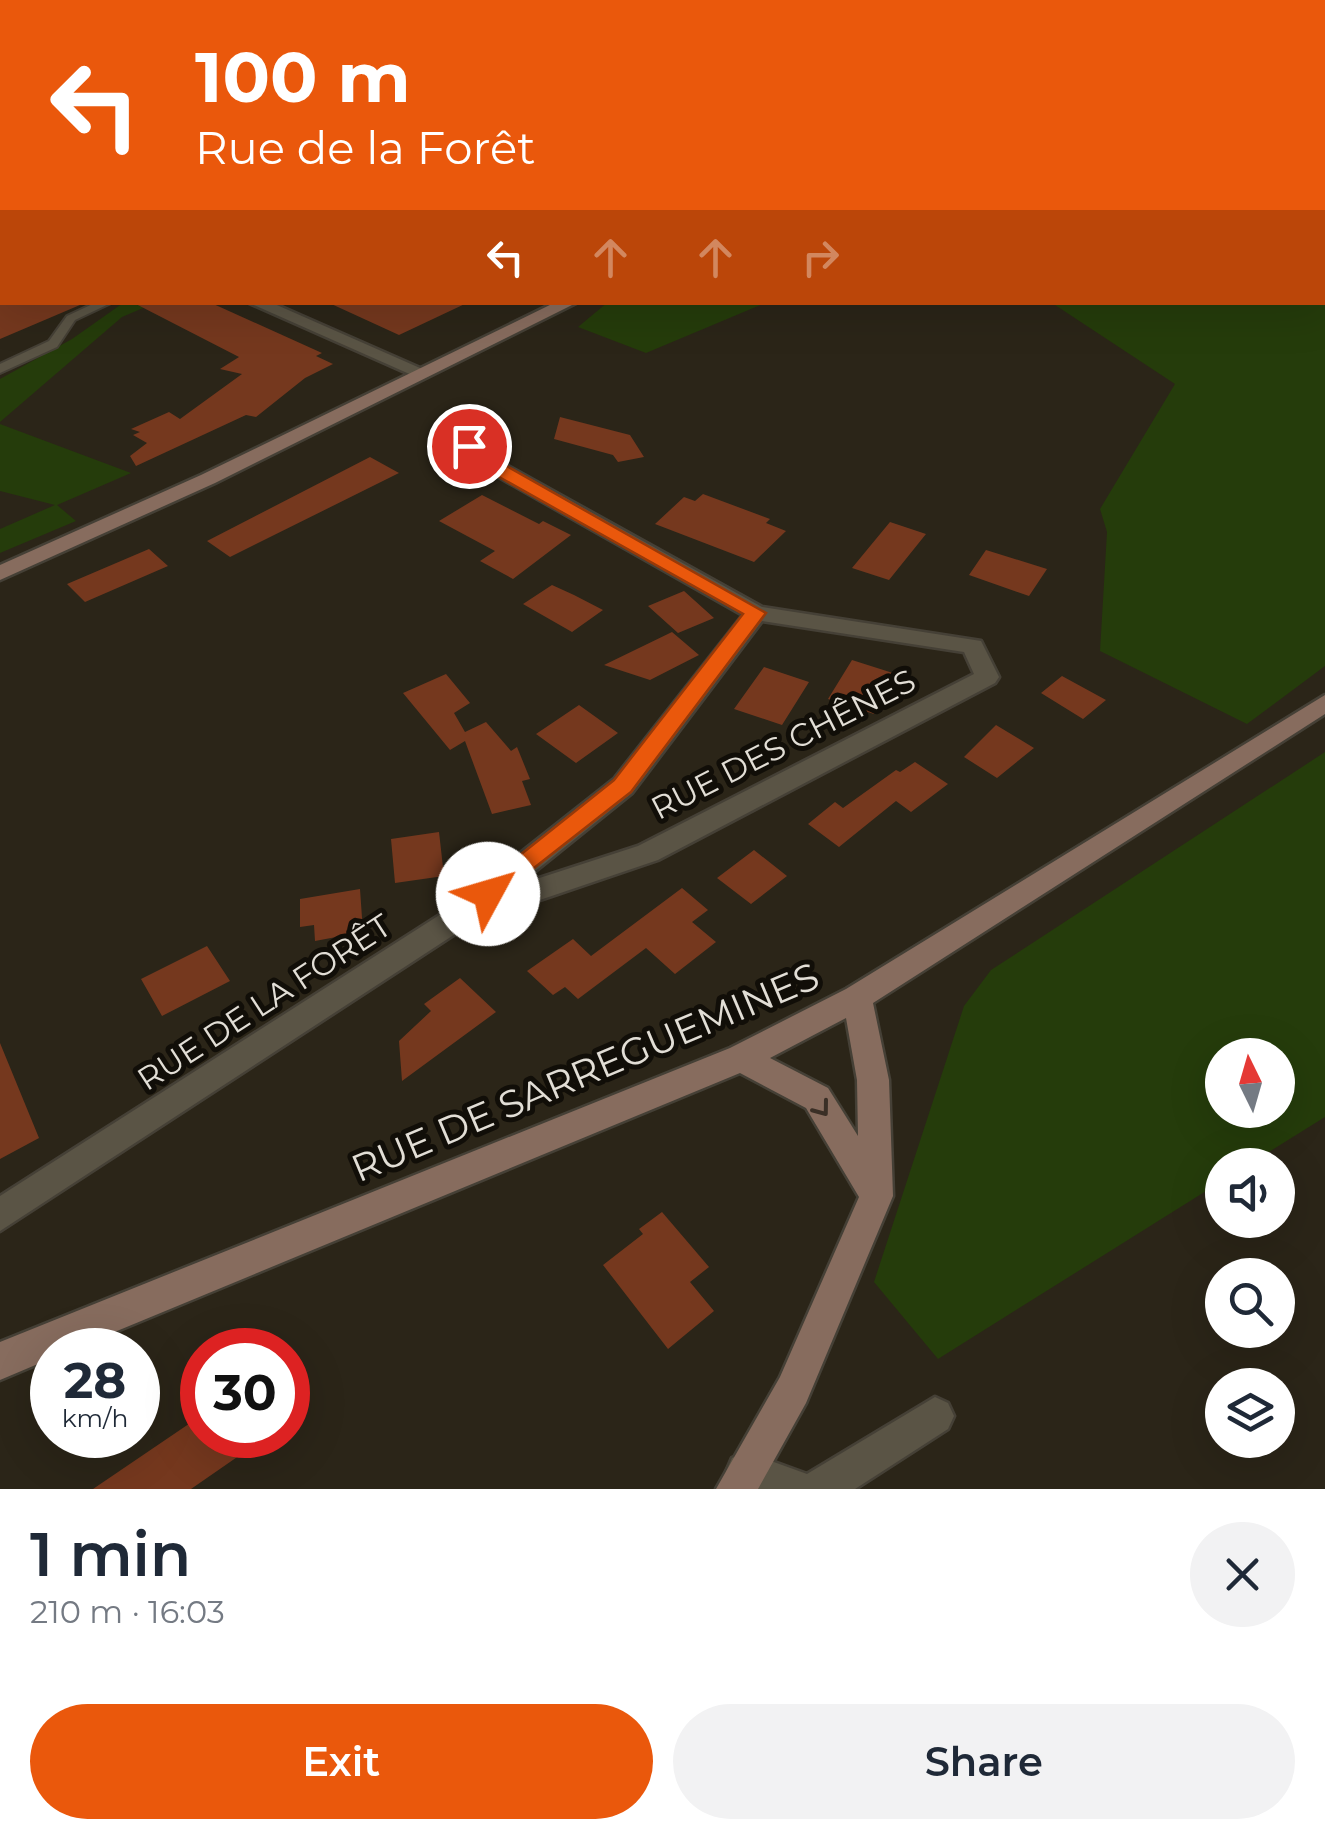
<!DOCTYPE html>
<html lang="en">
<head>
<meta charset="utf-8">
<style>
	:root { --surface:#fff; --page:#f2f2f3; --text:#1f2937; --muted:#747a83; --accent:#ea580c }
	body { margin:0; font-family:Montserrat,sans-serif; background:var(--page); color:var(--text); height:100vh; display:flex; flex-direction:column; font-size:38px; white-space:nowrap }
	* { box-sizing:border-box; margin:0 }
	p { font-size:32px; color:var(--muted) }
	.icon { flex:none; width:55px; height:55px; fill:none; stroke:currentColor; stroke-width:2; stroke-linecap:round; stroke-linejoin:round }
	.map { position:relative; height:1489px; overflow:hidden }
	.side { display:flex; flex-direction:column; background:var(--surface); flex:1 }
	.side>* { flex:none }
	.hud { position:absolute; left:0px; top:0px; width:1325px; height:305px; box-shadow:0 10px 40px #0002; background:#ea580c; color:#fff; overflow:hidden }
	.needle { width:65px; rotate:355deg }
	.buttons { position:absolute; left:1205px; top:1038px; display:grid; gap:20px }
	.buttons a { display:grid; place-items:center; width:90px; height:90px; border-radius:50%; background:var(--surface); box-shadow:0 10px 40px #0002; font-size:50px }
	.speed { position:absolute; left:30px; top:1328px; display:flex; gap:20px; font-size:50px; font-weight:700; text-align:center }
	.speed>* { display:grid; place-content:center; width:130px; height:130px; border-radius:50%; background:var(--surface); box-shadow:0 10px 40px #0002; line-height:1 }
	.speed small { font-size:25px; font-weight:400 }
	.speed .limit { border:15px solid #d22; background:#fff; color:#111 }
	.pin { position:absolute; display:grid; place-items:center; width:85px; height:85px; color:#fff; margin:-42px; border:5px solid #fff; border-radius:50%; box-shadow:0 2px 10px #0007 }
	.me { position:absolute; width:110px; margin:-55px; rotate:51deg; stroke-linejoin:round; filter:drop-shadow(0 0 8px #0008) }
	.turn { display:flex; align-items:center; gap:35px; height:210px; padding:0 30px; font-size:45px }
	.turn .icon { width:130px; height:130px; stroke-width:2.5 }
	.turn b { display:block; font-size:70px; line-height:85px }
	.lanes { display:flex; align-items:center; height:95px; padding:0 30px; background:#0003; justify-content:center; gap:50px; direction:ltr }
	.lanes .off { opacity:.35 }
	.round { display:grid; place-items:center; flex:none; width:105px; height:105px; border-radius:52px; background:var(--page) }
	.headline { display:flex; align-items:center; justify-content:space-between; height:170px; padding:0 30px }
	h1 { font-size:60px; font-weight:600; line-height:75px }
	.action { display:flex; gap:20px; margin-top:auto; padding:20px 30px }
	.action a { flex:1; height:115px; border-radius:60px; background:var(--accent); color:#fff; font-size:40px; font-weight:600; line-height:115px; text-align:center }
	.action a+a { background:var(--page); color:var(--text) }
	.map>svg:first-child { display:block }
	.green { fill:#253c0b; fill-rule:evenodd }
	.building { fill:#75381e }
	.lines { fill:none; stroke-linecap:round; stroke-linejoin:round }
	.lane-casing { stroke:#454036; stroke-width:4 }
	.street-casing { stroke:#454036; stroke-width:5 }
	.secondary-casing { stroke:#454036; stroke-width:5 }
	.highway-casing { stroke:#454036; stroke-width:5 }
	.lane { fill:#5a5445; fill-rule:evenodd }
	.street { fill:#5a5445; fill-rule:evenodd }
	.secondary { fill:#876c5e; fill-rule:evenodd }
	.highway { fill:#f1a59a; fill-rule:evenodd }
	.oneway { stroke:#3a2f26 }
	.route { fill:#ea580c; stroke:#983908; stroke-width:2.5 }
	.labels { text-anchor:middle; dominant-baseline:central; stroke-width:10; stroke-linejoin:round; paint-order:stroke }
	.street-label { font-size:32px; fill:#e2ded6; stroke:#110e08 }
	.near-street-label { font-size:38px; fill:#e2ded6; stroke:#110e08 }
</style>
</head>
<body>
<div class="map">
<svg width="1325" height="1489" viewBox="0 0 1325 1489">
	<rect width="100%" height="100%" fill="#2b2518"/>
	<path class="green" d="M 288,0 L 1325,0 L 1325,666 L 1247,724 L 1100,651 L 1107,532 L 1100,509 L 1175,384 L 1052,303 L 1322,302 L 1322,2 Z
		M 608,302 L 765,302 L 765,303 L 646,353 L 578,327 Z
		M 123,303 L 155,303 L 122,317 L 0,422 L 0,379 L 72,339 Z
		M 0,424 L 131,473 L 57,505 L 76,521 L 0,553 L 0,529 L 55,505 L 0,491 Z
		M 1325,752 L 1325,1117 L 1248,1165 L 1222,1165 L 1222,1181 L 938,1359 L 874,1282 L 964,1006 L 991,970 ZM 1278,1055 L 1278,1110 L 1222,1110 L 1222,1055 Z"/>
	<path class="building" d="M 0,302 L 87,302 L 0,339 Z
		M 132,302 L 209,302 L 322,353 L 316,356 L 333,364 L 305,378 L 256,417 L 246,415 L 136,466 L 130,456 L 147,443 L 133,435 L 140,432 L 131,429 L 169,412 L 180,419 L 242,374 L 220,369 L 239,357 Z
		M 327,302 L 469,302 L 399,335 Z
		M 560,417 L 630,435 L 644,457 L 618,462 L 613,455 L 554,439 Z
		M 370,457 L 399,473 L 230,557 L 207,541 Z
		M 703,494 L 770,519 L 766,523 L 786,531 L 754,562 L 655,524 L 684,497 L 695,501 Z
		M 482,495 L 539,524 L 543,521 L 571,535 L 513,579 L 480,561 L 495,551 L 439,521 Z
		M 890,522 L 926,534 L 889,580 L 852,568 Z
		M 149,549 L 168,566 L 85,602 L 67,584 Z
		M 986,550 L 1047,569 L 1029,596 L 969,575 Z
		M 552,585 L 574,595 L 603,610 L 572,632 L 523,604 Z
		M 684,591 L 714,618 L 678,633 L 648,606 Z
		M 672,632 L 699,655 L 650,680 L 604,665 Z
		M 852,660 L 896,674 L 874,714 L 828,699 Z
		M 764,667 L 809,682 L 782,725 L 734,709 Z
		M 446,674 L 470,703 L 454,713 L 465,732 L 486,722 L 511,751 L 517,747 L 530,779 L 522,781 L 531,805 L 492,814 L 465,741 L 450,750 L 403,693 Z
		M 1062,676 L 1106,700 L 1083,719 L 1041,693 Z
		M 579,705 L 618,733 L 576,763 L 536,734 Z
		M 996,725 L 1034,748 L 997,778 L 964,757 Z
		M 915,762 L 948,784 L 911,812 L 896,801 L 839,847 L 808,824 L 835,802 L 843,808 L 896,770 L 900,772 Z
		M 439,832 L 444,876 L 395,883 L 391,839 Z
		M 754,850 L 787,876 L 751,904 L 717,878 Z
		M 682,888 L 708,910 L 692,922 L 716,942 L 675,974 L 646,948 L 578,999 L 565,987 L 553,995 L 527,971 L 573,939 L 591,956 Z
		M 360,889 L 363,932 L 315,941 L 314,925 L 300,927 L 300,899 Z
		M 207,946 L 230,981 L 162,1016 L 141,979 Z
		M 460,978 L 496,1012 L 402,1081 L 399,1041 L 431,1011 L 424,1004 Z
		M 0,1043 L 39,1138 L 0,1159 Z
		M 662,1212 L 709,1267 L 690,1282 L 714,1311 L 668,1349 L 603,1265 L 643,1234 L 639,1229 Z
		M 202,1415 L 202,1435 L 269,1435 L 191,1489 L 93,1489 Z"/>
	<g class="lines">
		<defs>
			<path id="lane" d="M 2,191 L 2,197 L 0,198 L 0,192 Z
				M 97,302 L 113,302 L 75,320 L 57,347 L 0,373 L 0,364 L 49,341 L 67,316 Z"/>
			<path id="street" d="M 266,0 L 276,0 L 277,2 L 267,2 Z
				M 247,302 L 270,302 L 429,372 L 414,376 Z
				M 469,440 L 497,460 L 762,607 L 981,641 L 999,677 L 995,683 L 658,860 L 472,923 L 0,1231 L 0,1196 L 452,907 L 614,779 L 743,615 L 483,468 L 459,446 ZM 762,621 L 964,652 L 974,674 L 638,846 L 518,885 L 632,793 Z
				M 935,1397 L 948,1403 L 954,1416 L 948,1429 L 855,1489 L 740,1489 L 732,1486 L 726,1472 L 732,1458 L 746,1452 L 807,1474 Z"/>
			<path id="secondary" d="M 556,302 L 578,302 L 215,483 L 0,580 L 0,565 L 201,475 Z
				M 1325,695 L 1325,714 L 873,1003 L 889,1080 L 893,1196 L 806,1403 L 758,1489 L 716,1489 L 780,1377 L 859,1197 L 806,1108 L 740,1073 L 71,1350 L 52,1350 L 52,1358 L 0,1380 L 0,1342 L 730,1048 L 846,989 ZM 846,1018 L 857,1080 L 858,1136 L 828,1088 L 770,1058 Z"/>
			<path id="highway" d="M 13,0 L 26,0 L 27,2 L 14,2 Z
				M 2,112 L 2,122 L 0,123 L 0,113 Z"/>
		</defs>
		<use href="#lane" class="lane-casing"/>
		<use href="#street" class="street-casing"/>
		<use href="#secondary" class="secondary-casing"/>
		<use href="#highway" class="highway-casing"/>
		<use href="#lane" class="lane"/>
		<use href="#street" class="street"/>
		<use href="#secondary" class="secondary"/>
		<use href="#highway" class="highway"/>
	</g>
	<defs><path id="oneway-chevron" d="M-2-3.5L2.5 0L-2 3.5" fill="none" stroke-width="1.6" stroke-linecap="round" stroke-linejoin="round" transform="scale(2.5)"/></defs>
	<use class="oneway" href="#oneway-chevron" transform="translate(822 1109) rotate(53)"/>
	<path class="route" d="M 463,443 L 475,443 L 496,460 L 766,613 L 631,792 L 488,904 L 480,901 L 476,894 L 480,887 L 614,780 L 743,614 L 483,468 L 463,450 Z"/>
	<g class="labels">
		<g class="street-label">
			<text transform="translate(783 744) rotate(-27)">RUE DES CHÊNES</text>
			<text transform="translate(264 1002) rotate(-33)">RUE DE LA FORÊT</text>
		</g>
		<g class="near-street-label">
			<text transform="translate(585 1072) rotate(-23)">RUE DE SARREGUEMINES</text>
		</g>
	</g>
</svg>
<div class="buttons">
<a><svg class="needle" viewBox="-14 -14 28 28"><path d="M0-13l5 13h-10z" fill="#e53935"/><path d="M0 13l5-13h-10z" fill="#747a83"/></svg></a>
<a><svg class="icon" aria-label="sound" viewBox="0 0 24 24"><path d="M4 9h4l5-4v14l-5-4H4zM17 9q2 3 0 6"/></svg></a>
<a><svg class="icon" aria-label="search" viewBox="0 0 24 24"><circle cx="10" cy="10" r="6"/><path d="M15 15l6 6"/></svg></a>
<a><svg class="icon" aria-label="layers" viewBox="0 0 24 24"><path d="M12 4l9 5-9 5-9-5zM3 14l9 5 9-5"/></svg></a>
</div>
<div class="speed"><div>28<small>km/h</small></div><div class="limit">30</div></div>
<div class="pin" style="left:469px;top:446px;background:#d93025"><svg class="icon" aria-label="arrive" viewBox="0 0 24 24"><path d="M6 21V4h12l-3 4 3 4H6"/></svg></div>
<svg class="me" style="left:488px;top:894px" viewBox="-20 -20 40 40"><circle r="19" fill="#fff"/><path d="M0-13L10 11 0 6-10 11z" fill="#ea580c"/></svg>
<div class="hud">
<div class="turn"><svg class="icon" aria-label="left" viewBox="0 0 24 24"><path d="M17 20v-9H6M10 6l-5 5 5 5"/></svg><div><b>100 m</b>Rue de la Forêt</div></div>
<div class="lanes"><svg class="icon" aria-label="left" viewBox="0 0 24 24"><path d="M17 20v-9H6M10 6l-5 5 5 5"/></svg><svg class="icon off" aria-label="ahead" viewBox="0 0 24 24"><path d="M12 20V5M6 11l6-6 6 6"/></svg><svg class="icon off" aria-label="ahead" viewBox="0 0 24 24"><path d="M12 20V5M6 11l6-6 6 6"/></svg><svg class="icon off" aria-label="right" viewBox="0 0 24 24"><path d="M7 20v-9h11M14 6l5 5-5 5"/></svg></div>
</div>
</div>
<section class="side">
<div class="headline"><div><h1>1 min</h1><p>210 m · 16:03</p></div><a class="round"><svg class="icon" aria-label="close" viewBox="0 0 24 24"><path d="M6 6l12 12M18 6L6 18"/></svg></a></div>
<div class="action"><a>Exit</a><a>Share</a></div>
</section>
</body>
</html>
